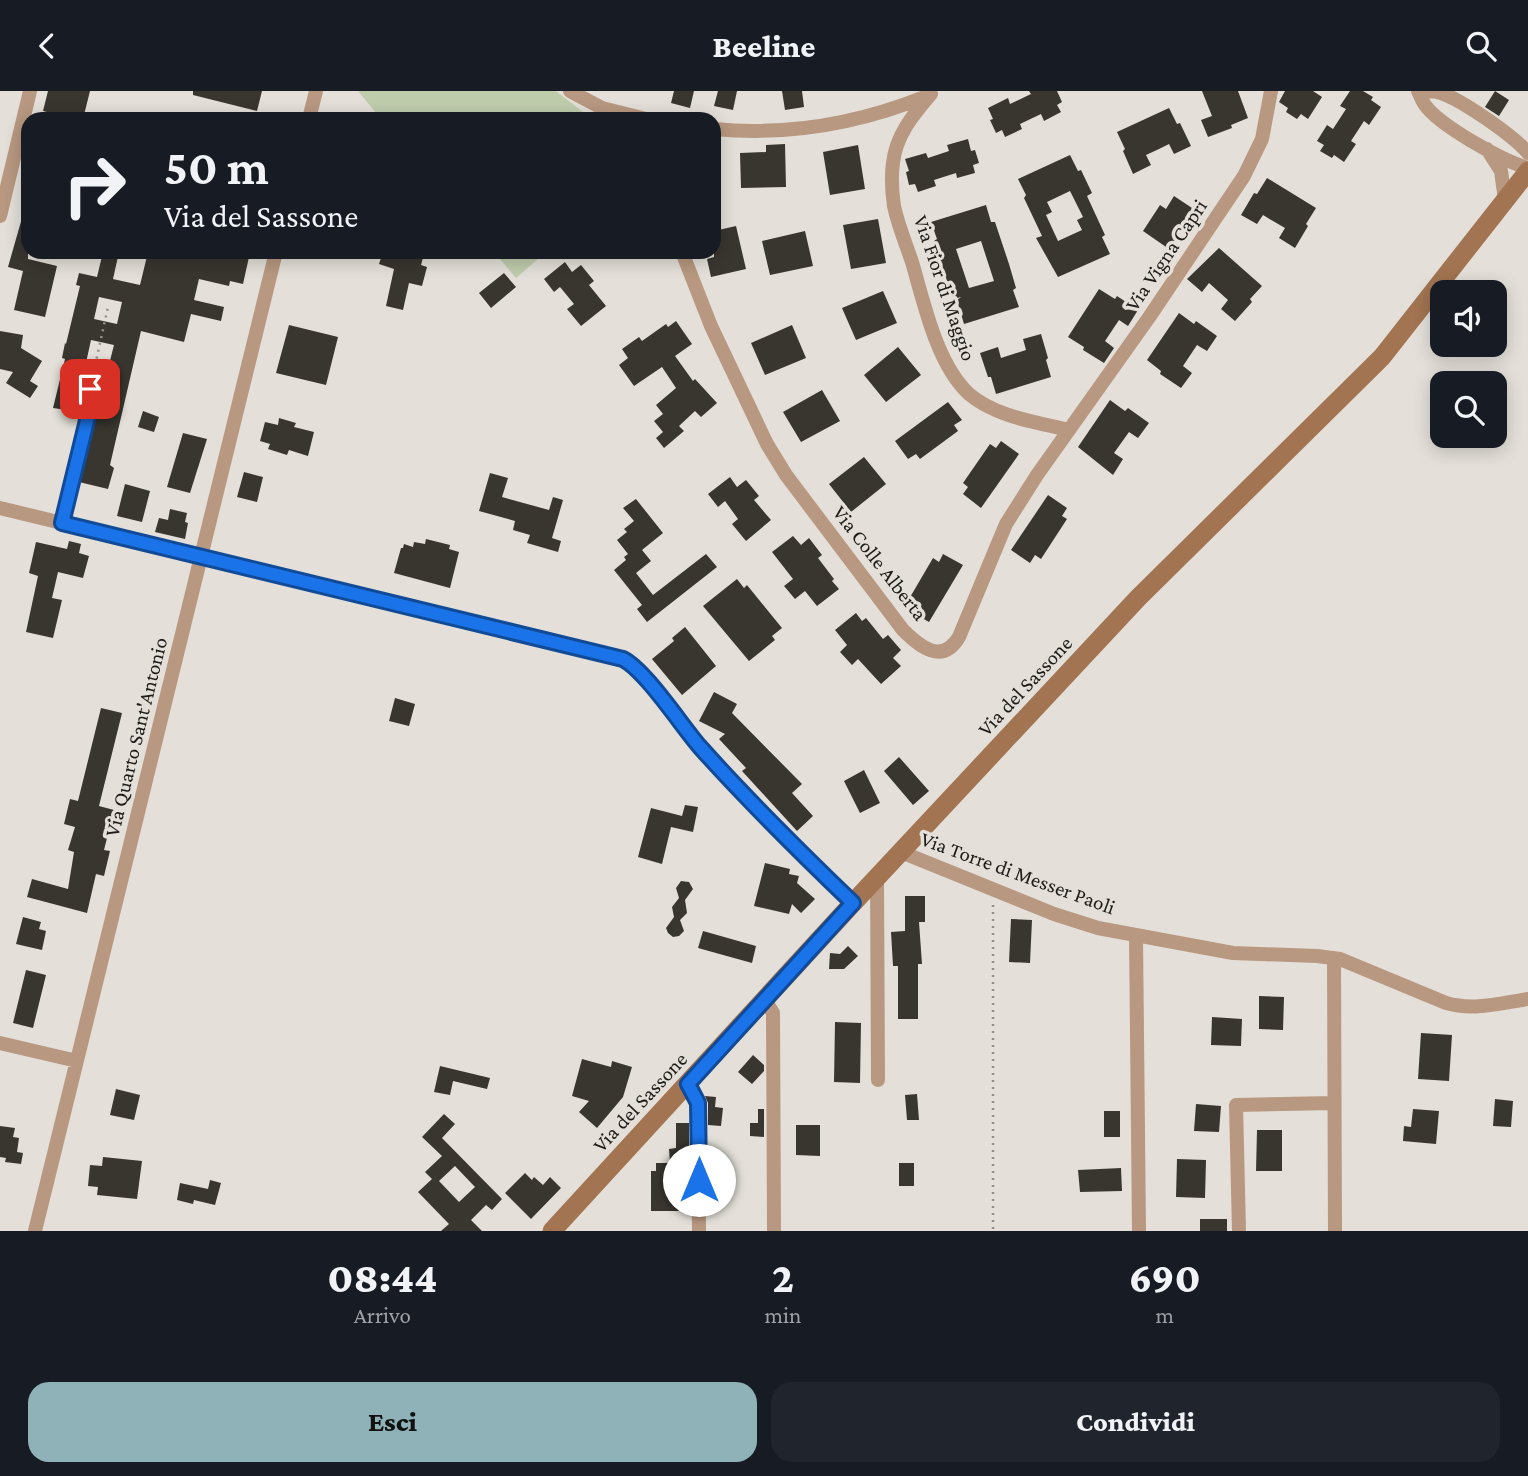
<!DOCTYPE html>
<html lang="it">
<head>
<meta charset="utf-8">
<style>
	:root { --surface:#171b24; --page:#20242c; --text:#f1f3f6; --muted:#9ea1a6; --accent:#8eb2b7 }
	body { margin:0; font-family:"Crimson Pro",serif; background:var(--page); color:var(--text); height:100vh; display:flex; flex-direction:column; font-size:26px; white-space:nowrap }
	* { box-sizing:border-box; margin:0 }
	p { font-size:23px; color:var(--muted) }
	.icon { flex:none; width:38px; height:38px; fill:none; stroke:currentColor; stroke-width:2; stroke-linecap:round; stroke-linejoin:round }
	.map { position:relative; height:1140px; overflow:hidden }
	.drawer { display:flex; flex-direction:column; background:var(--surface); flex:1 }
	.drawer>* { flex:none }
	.top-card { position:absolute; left:21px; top:21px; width:700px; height:147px; border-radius:21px; box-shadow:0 4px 18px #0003; background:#171b24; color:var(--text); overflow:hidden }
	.controls { position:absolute; left:1430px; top:189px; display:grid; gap:14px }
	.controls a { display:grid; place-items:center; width:77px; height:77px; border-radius:14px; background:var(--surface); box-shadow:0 4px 18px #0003; font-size:35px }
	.pin { position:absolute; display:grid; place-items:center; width:60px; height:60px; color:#fff; margin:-30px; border-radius:14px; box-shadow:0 4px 10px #0006 }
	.me { position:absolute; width:77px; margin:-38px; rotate:0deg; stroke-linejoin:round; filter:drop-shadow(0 0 5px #0008) }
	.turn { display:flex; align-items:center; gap:24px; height:147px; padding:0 28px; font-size:32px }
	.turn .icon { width:91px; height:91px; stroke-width:2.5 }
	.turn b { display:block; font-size:49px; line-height:60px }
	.eta { display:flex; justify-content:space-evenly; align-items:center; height:119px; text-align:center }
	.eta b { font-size:42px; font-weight:800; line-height:49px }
	.primary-button { display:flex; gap:14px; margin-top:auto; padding:14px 28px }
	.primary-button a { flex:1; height:80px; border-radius:21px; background:var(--accent); color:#111; font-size:28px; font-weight:800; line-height:80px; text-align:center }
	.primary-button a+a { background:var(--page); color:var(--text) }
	header { display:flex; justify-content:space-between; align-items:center; height:91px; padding:0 28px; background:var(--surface); font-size:32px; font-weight:800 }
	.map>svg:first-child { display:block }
	.green { fill:#c0cdad }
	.building { fill:#393630; fill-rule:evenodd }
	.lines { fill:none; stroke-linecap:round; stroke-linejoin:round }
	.path { stroke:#92908a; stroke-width:2.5; stroke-dasharray:2 5; stroke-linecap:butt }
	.lane { stroke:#b89881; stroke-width:7 }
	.street { stroke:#b89881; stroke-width:14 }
	.secondary { stroke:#a27451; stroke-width:19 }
	.route-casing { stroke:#114b97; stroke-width:18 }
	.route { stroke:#1a73e8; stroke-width:12 }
	.labels { text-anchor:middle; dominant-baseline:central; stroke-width:7; stroke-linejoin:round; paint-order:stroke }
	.street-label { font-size:21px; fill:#1e1d1a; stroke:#e4e0d9 }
</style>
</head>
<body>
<header><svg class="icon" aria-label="back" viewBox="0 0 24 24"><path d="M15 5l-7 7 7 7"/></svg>Beeline<svg class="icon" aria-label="search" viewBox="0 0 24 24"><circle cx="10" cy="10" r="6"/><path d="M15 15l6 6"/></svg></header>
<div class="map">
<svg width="1528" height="1140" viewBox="0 0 1528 1140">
	<rect width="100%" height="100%" fill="#e4e0d9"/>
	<path class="green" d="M 358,0 L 556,0 L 592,28 L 381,28 Z
		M 494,161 L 546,161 L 516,187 Z"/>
	<path class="building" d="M 48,0 L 90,0 L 83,28 L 73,28 L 43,20 Z
		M 193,0 L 262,0 L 257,20 L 193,4 Z
		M 674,0 L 694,0 L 690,17 L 671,12 Z
		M 718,0 L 737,0 L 733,19 L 714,15 Z
		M 782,0 L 802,0 L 804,16 L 785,19 Z
		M 1029,0 L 1057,0 L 1062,11 L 1057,14 L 1061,21 L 1044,30 L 1041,23 L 1020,33 L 1022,38 L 1005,46 L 1002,39 L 996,42 L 990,29 L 993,28 L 988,17 L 1008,7 L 1010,13 L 1031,3 Z
		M 1202,0 L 1238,0 L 1248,27 L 1231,34 L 1232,37 L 1208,46 L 1201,29 L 1212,25 Z
		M 1285,0 L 1313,0 L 1322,6 L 1308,28 L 1301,23 L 1297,28 L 1286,21 L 1288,17 L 1279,11 Z
		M 1350,0 L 1363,0 L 1373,6 L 1371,9 L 1381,16 L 1369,34 L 1364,30 L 1351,50 L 1356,53 L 1344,71 L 1334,64 L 1332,67 L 1320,60 L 1324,54 L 1317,50 L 1327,34 L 1333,38 L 1346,18 L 1340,15 Z
		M 1495,0 L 1509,9 L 1499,25 L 1485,16 Z
		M 1169,17 L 1177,33 L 1180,32 L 1191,55 L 1174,63 L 1169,53 L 1159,58 L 1146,64 L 1151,74 L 1133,83 L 1123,60 L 1125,58 L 1117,41 Z
		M 968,48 L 971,60 L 975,59 L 979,72 L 973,74 L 975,82 L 957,87 L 956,82 L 934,89 L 936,95 L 918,101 L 915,93 L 909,94 L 906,81 L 909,80 L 905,68 L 926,62 L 928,67 L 949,60 L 947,54 Z
		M 785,53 L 786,96 L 741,97 L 740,62 L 766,61 L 766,54 Z
		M 858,54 L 865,98 L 830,104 L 823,61 Z
		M 1070,64 L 1078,80 L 1081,79 L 1092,102 L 1087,105 L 1105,144 L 1102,146 L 1110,163 L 1058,186 L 1036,147 L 1042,145 L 1024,107 L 1026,104 L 1018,88 ZM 1070,100 L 1083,126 L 1077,129 L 1082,139 L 1058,150 L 1046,124 L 1052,121 L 1047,111 Z
		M 1267,87 L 1316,117 L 1306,133 L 1308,135 L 1295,157 L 1279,147 L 1285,137 L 1273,130 L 1263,124 L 1257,133 L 1241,124 L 1254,102 L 1257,103 Z
		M 1174,105 L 1198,121 L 1186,139 L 1183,138 L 1169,158 L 1143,140 L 1160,114 L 1166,118 Z
		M 986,114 L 991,131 L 995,131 L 1009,173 L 1016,197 L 1013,199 L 1019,216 L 964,233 L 957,209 L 961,206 L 953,208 L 934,150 L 937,148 L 931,131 ZM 981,150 L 994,190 L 969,197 L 956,158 Z
		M 24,120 L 28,120 L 28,168 L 57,175 L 45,226 L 14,219 L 23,180 L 8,176 Z
		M 878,128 L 886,172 L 851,178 L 843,134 Z
		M 736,135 L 746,178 L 711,186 L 707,168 L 714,166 L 714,140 Z
		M 805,140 L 813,175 L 770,184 L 762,150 Z
		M 1219,157 L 1262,195 L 1250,208 L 1252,211 L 1235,230 L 1221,218 L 1228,209 L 1209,192 L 1202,201 L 1187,188 Z
		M 103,161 L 119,161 L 113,188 L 140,194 L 148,161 L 238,161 L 237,163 L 249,166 L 243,193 L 230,190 L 229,195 L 199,188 L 194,209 L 224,216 L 221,230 L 191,223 L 184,251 L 141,240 L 110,374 L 114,377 L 108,398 L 79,391 L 114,254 L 91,249 L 82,290 L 73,288 L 67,319 L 53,317 L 65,268 L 62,267 L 65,252 L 66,253 L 80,195 L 76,194 L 79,182 L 97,186 ZM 99,206 L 122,211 L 117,233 L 94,228 Z
		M 383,161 L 424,163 L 421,174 L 427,176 L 422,195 L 409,192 L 403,219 L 386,215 L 394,178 L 379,173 Z
		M 565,171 L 572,181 L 581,174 L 594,190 L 589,194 L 606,215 L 581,235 L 567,218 L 574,213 L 560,196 L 554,201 L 544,188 Z
		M 504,182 L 516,196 L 491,217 L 479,202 Z
		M 1099,198 L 1115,208 L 1117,205 L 1138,219 L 1128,235 L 1119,229 L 1105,250 L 1114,257 L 1104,272 L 1083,259 L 1084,256 L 1068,246 Z
		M 883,200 L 897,232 L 856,249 L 842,217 Z
		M 1179,222 L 1194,233 L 1196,230 L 1217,245 L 1207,260 L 1197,254 L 1183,275 L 1192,282 L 1181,297 L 1160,283 L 1161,280 L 1147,269 Z
		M 676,230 L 692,253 L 675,265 L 693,290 L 695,288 L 717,312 L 701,326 L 695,320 L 679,335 L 684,340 L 664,357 L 656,347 L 663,341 L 654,330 L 663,323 L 656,314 L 676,297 L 662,276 L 634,295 L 619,274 L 628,267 L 622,258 L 639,246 L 642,250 L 666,233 L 668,236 Z
		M 289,234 L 338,246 L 326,294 L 276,282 Z
		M 792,234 L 806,267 L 765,284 L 751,252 Z
		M 0,240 L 23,244 L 21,257 L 42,270 L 30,290 L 38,295 L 30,307 L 6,292 L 13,281 L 0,278 Z
		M 1041,243 L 1048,267 L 1046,269 L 1051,286 L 996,303 L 991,286 L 988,286 L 980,262 L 998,256 L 1001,267 L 1026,259 L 1023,248 Z
		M 898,256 L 921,284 L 886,311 L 864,284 Z
		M 822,299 L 840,330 L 801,351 L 783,321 Z
		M 1110,309 L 1125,320 L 1128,317 L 1149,332 L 1138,347 L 1129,341 L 1114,362 L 1123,368 L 1113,384 L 1078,356 Z
		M 948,311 L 962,329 L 954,334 L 958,340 L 920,368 L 916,363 L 908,368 L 895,350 Z
		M 143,320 L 159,326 L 154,341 L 138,336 Z
		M 279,327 L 296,332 L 294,336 L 314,341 L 308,365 L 289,359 L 287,364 L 268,358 L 270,353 L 260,350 L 265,331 L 278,334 Z
		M 183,342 L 207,348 L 190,402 L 167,396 Z
		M 1001,350 L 1019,363 L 981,417 L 963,403 L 968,396 L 963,392 L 990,353 L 996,357 Z
		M 864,366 L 886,393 L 851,421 L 829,393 Z
		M 244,381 L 263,386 L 257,411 L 237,406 Z
		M 490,382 L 508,387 L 502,406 L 549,419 L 553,406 L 563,409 L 552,447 L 561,450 L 558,461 L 527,452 L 530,444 L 513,439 L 515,430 L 479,420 Z
		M 730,386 L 737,396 L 746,389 L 759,405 L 754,409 L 771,429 L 746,450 L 732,433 L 738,428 L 725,410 L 718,416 L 708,403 Z
		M 125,393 L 150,400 L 142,431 L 117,425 Z
		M 1048,404 L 1067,417 L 1062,425 L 1067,428 L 1041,468 L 1035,464 L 1030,472 L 1011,459 Z
		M 636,408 L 663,442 L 642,459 L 651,470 L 636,482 L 653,504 L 706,463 L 717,476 L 647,531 L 637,518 L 642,514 L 614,479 L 626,469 L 624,466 L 628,463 L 617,449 L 627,441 L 624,438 L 634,430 L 623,417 Z
		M 170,418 L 187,422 L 185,431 L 188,432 L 185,448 L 155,441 L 159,427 L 168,429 Z
		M 793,445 L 801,454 L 809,447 L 822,464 L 818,467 L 834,488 L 832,490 L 839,498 L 817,515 L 805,500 L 795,508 L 784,495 L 793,488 L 772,461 Z
		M 426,448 L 450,454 L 449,458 L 459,461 L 450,497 L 394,482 L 401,457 L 403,457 L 404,453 L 413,456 L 414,451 L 425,453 Z
		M 69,450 L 81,453 L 79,462 L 89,465 L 83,487 L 58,481 L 52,507 L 62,509 L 53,547 L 26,541 L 38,485 L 29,482 L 36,451 L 67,458 Z
		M 943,463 L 963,474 L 929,531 L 910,520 L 915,512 L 909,508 L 933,467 L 939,471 Z
		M 737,488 L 744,497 L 747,494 L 782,537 L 772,545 L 775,549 L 749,570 L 703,515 Z
		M 856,522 L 862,530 L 866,527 L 883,548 L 888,544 L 901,559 L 893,567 L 901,575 L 881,593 L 858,568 L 852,574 L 840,561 L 847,554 L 835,539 Z
		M 685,536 L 716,575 L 682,604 L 652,568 L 674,550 L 672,547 Z
		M 714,601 L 737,613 L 732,622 L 802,693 L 792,702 L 813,725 L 797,740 L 742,680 L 746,677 L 719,648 L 725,643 L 699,630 Z
		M 395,607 L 415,613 L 409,635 L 389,630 Z
		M 101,617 L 122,622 L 99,715 L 114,719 L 104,759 L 110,760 L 104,785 L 96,783 L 87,822 L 27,806 L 32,788 L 68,798 L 74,761 L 68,759 L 75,736 L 64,733 L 70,708 L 78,710 Z
		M 899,666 L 929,700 L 913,714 L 884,680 Z
		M 864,679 L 880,712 L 860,722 L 844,690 Z
		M 685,714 L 698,716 L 693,741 L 671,736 L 662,773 L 638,766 L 651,717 L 682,725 Z
		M 765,772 L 790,778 L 789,783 L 799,785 L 797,792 L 815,808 L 801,822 L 792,813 L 789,823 L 754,815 Z
		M 681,790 L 689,791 L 693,798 L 685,809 L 687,822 L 680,829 L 684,840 L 679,845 L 673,846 L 668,842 L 666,837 L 674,826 L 672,816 L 679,807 L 676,797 Z
		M 905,805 L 925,805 L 925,831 L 919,831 L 922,873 L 918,873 L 918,928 L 898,928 L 898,875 L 893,875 L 891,841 L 905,840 Z
		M 23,826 L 41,831 L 39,838 L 46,840 L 42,859 L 16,853 Z
		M 1011,828 L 1032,829 L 1030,872 L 1009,871 Z
		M 703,840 L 756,855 L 752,872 L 698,857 Z
		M 848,855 L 858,865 L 844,878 L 829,878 L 830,862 L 840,863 Z
		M 26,879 L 46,884 L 33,937 L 13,932 Z
		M 1259,905 L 1284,906 L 1283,939 L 1259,938 Z
		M 1212,926 L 1242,928 L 1241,955 L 1211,954 Z
		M 835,931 L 861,932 L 860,992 L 834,991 Z
		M 1421,942 L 1452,944 L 1449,990 L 1418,988 Z
		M 753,964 L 764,974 L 764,980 L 752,993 L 738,981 Z
		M 582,968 L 611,976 L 612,970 L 632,976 L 623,1006 L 597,1037 L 579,1021 L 589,1010 L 572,1005 Z
		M 440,975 L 490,987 L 487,998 L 453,990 L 450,1004 L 434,1001 Z
		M 116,998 L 140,1004 L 134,1029 L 110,1024 Z
		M 917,1003 L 919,1029 L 907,1029 L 905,1004 Z
		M 705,1005 L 716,1006 L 715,1016 L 723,1017 L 721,1035 L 708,1034 L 708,1012 Z
		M 1495,1008 L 1513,1010 L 1511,1036 L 1493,1035 Z
		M 1196,1013 L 1221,1015 L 1219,1041 L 1194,1040 Z
		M 758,1018 L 764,1018 L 764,1046 L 750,1045 L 750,1032 L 758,1032 Z
		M 1413,1018 L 1439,1020 L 1436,1053 L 1403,1050 L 1404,1035 L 1411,1036 Z
		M 1104,1020 L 1120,1020 L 1120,1046 L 1104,1046 Z
		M 444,1023 L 455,1033 L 442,1047 L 502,1108 L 492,1119 L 486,1114 L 471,1129 L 482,1140 L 441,1140 L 449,1133 L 418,1101 L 432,1088 L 425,1081 L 442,1065 L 422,1046 ZM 455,1075 L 475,1096 L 459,1111 L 439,1090 Z
		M 676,1032 L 689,1032 L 689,1120 L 651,1120 L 651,1080 L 656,1080 L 656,1072 L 670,1072 L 669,1058 L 676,1057 Z
		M 796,1034 L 820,1034 L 820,1065 L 796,1064 Z
		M 0,1035 L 15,1037 L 13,1046 L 19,1047 L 17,1061 L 23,1062 L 21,1073 L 5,1071 L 6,1067 L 0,1066 Z
		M 1257,1039 L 1282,1039 L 1282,1080 L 1256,1080 Z
		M 103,1066 L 142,1070 L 137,1108 L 97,1104 L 98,1096 L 88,1095 L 90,1074 L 102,1075 Z
		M 1177,1068 L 1206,1069 L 1205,1107 L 1176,1106 Z
		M 899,1072 L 914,1072 L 914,1095 L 899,1095 Z
		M 1121,1077 L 1122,1100 L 1080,1101 L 1078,1079 Z
		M 525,1082 L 532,1089 L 534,1086 L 543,1094 L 550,1086 L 561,1097 L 531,1128 L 505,1102 Z
		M 210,1089 L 221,1092 L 215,1114 L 194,1109 L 193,1113 L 177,1109 L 180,1092 L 208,1098 Z
		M 1200,1128 L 1227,1128 L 1227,1140 L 1200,1140 Z"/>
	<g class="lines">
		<path class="path" d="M 92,288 L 108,216
			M 993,814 L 993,1140"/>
		<path class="lane" d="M 62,432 L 92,309 L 90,298"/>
		<path class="street" d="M 570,0 L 602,17 L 646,28
			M 1418,0 C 1420,4 1422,10 1425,14 C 1440,35 1503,70 1528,77
			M 1419,1 C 1426,0 1434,0 1441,2 C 1462,9 1514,45 1528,62
			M 931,3 C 913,24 896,44 893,72 C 891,86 892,101 894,115 C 898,134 906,153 912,171 C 924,212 937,274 969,303 C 996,326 1036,331 1069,339
			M 309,28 L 316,0
			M 714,38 C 788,45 858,33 927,5
			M 1487,58 L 1501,80 L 1505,109
			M 0,125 L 30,0
			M 682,161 L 711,235 L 767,353 L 786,384 L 903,539 C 920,556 942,574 959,546 L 1006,433 L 1037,384 L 1150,225 L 1244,85 L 1262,48 L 1271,0
			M 0,417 L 623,568 L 637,577 L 679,631 L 756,718 L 853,812
			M 901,761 L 1054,823 L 1098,837 L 1233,862 L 1317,865 L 1340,868 L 1446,912 C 1474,920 1500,912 1528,908
			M 877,786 L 878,989
			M 1136,844 L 1139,1140
			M 1334,867 L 1335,1140
			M 765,909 L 773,922 L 774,1140
			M 0,952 L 77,970
			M 688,993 L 698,1012 L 699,1140
			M 35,1140 L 276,161
			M 1239,1140 L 1236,1014 L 1333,1012"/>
		<path class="secondary" d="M 552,1140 L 853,812 L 1138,507 L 1382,266 L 1528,80"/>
	</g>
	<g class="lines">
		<defs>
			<path id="route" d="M 90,298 L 92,309 L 62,432 L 623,568 C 646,580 681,634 700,656 C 749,711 800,761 853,812 L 688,993 L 698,1012 L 699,1089"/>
		</defs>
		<use href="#route" class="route-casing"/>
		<use href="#route" class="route"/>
	</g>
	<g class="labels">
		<g class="street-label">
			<text transform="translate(1166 164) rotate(-56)">Via Vigna Capri</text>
			<text transform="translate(945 197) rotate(71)">Via Fior di Maggio</text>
			<text transform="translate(880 472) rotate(52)">Via Colle Alberta</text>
			<text transform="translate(1025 595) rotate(-47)">Via del Sassone</text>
			<text transform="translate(136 646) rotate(-76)">Via Quarto Sant'Antonio</text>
			<text transform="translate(1018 782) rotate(20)">Via Torre di Messer Paoli</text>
			<text transform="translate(640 1011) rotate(-47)">Via del Sassone</text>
		</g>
	</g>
</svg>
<div class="controls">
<a><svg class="icon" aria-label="sound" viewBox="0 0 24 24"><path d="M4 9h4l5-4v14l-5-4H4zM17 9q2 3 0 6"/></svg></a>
<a><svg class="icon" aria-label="search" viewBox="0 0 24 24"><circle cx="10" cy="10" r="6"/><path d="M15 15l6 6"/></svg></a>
</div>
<div class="pin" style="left:90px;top:298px;background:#d93025"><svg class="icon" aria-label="arrive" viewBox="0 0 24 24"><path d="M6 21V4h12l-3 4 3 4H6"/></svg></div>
<svg class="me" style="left:699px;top:1089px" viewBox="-20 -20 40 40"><circle r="19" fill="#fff"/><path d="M0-13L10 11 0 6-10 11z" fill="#1a73e8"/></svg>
<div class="top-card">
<div class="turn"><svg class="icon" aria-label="right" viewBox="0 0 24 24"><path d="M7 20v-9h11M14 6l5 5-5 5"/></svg><div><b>50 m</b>Via del Sassone</div></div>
</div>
</div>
<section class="drawer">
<div class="eta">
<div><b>08:44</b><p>Arrivo</p></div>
<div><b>2</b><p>min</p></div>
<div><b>690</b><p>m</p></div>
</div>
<div class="primary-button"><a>Esci</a><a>Condividi</a></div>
</section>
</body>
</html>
